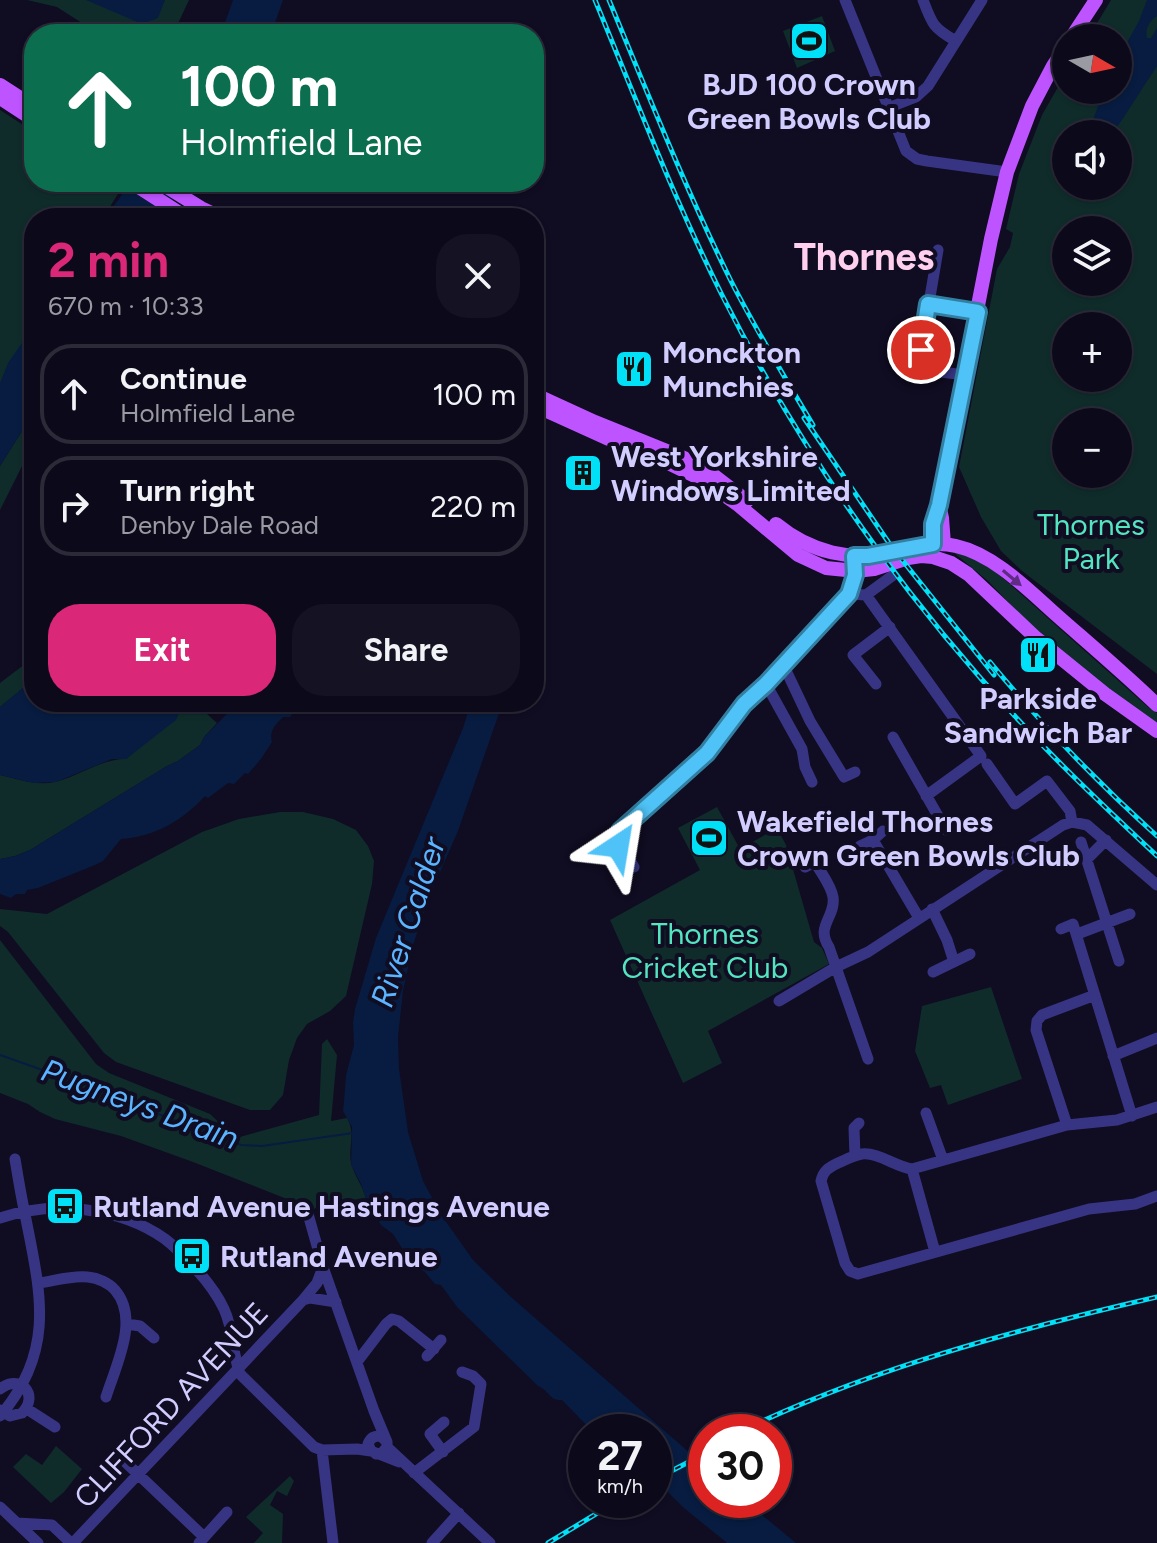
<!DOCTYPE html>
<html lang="en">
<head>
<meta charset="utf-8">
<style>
	:root { --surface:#0c091a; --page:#151223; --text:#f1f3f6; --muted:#9a9aa2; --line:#2c2a39; --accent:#db2777 }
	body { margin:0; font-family:Figtree,sans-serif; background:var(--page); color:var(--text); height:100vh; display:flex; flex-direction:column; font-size:30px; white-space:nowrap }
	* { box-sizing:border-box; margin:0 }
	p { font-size:26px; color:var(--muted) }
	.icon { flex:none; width:44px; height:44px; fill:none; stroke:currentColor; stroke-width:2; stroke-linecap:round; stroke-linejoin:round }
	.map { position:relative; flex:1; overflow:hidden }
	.drawer { position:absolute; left:24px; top:208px; width:520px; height:504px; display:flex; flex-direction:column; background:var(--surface); border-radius:32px; box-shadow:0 2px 6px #0004,0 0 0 2px var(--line) }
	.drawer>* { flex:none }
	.hud { position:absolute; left:24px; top:24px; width:520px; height:168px; border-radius:32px; box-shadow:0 2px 6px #0004,0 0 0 2px var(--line); background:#0b6e4f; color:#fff; overflow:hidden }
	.needle { width:52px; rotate:99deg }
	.fabs { position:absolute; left:1052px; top:24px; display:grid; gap:16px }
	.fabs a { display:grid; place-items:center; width:80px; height:80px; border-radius:50%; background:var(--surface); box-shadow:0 2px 6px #0004,0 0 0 2px var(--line); font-size:40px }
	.speed { position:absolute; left:568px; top:1414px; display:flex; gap:16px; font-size:40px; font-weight:700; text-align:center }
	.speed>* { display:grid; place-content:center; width:104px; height:104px; border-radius:50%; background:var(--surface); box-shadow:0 2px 6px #0004,0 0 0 2px var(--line); line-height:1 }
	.speed small { font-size:20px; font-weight:400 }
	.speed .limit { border:12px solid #d22; background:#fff; color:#111 }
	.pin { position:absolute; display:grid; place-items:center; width:68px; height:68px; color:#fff; margin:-34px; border:4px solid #fff; border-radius:50%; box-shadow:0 2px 8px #0007 }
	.me { position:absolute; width:88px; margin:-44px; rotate:33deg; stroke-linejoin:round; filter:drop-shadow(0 0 6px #0008) }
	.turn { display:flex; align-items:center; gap:28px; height:168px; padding:0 24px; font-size:36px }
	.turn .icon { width:104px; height:104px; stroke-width:2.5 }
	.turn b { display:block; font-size:56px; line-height:68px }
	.round { display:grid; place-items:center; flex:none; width:84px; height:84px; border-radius:32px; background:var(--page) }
	.overview { display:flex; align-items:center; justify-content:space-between; height:136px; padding:0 24px }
	h1 { font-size:48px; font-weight:700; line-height:60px; color:var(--accent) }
	.primary-button { display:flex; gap:16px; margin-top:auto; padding:16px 24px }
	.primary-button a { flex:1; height:92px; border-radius:32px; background:var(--accent); color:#fff; font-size:32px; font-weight:700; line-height:92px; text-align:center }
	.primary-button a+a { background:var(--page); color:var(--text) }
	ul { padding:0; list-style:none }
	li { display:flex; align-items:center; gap:24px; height:100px; margin:0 16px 12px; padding:0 8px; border:4px solid var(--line); border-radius:32px }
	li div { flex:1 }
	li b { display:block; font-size:30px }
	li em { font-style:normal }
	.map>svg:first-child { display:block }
	.green { fill:#0f2c2b; fill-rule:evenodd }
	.water { fill:#071c40 }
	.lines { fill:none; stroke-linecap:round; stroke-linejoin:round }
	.stream { stroke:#071c40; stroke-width:2 }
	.minor { stroke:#373583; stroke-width:11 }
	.major { stroke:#be54ff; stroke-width:14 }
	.rail-casing { stroke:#00e1f8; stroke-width:5 }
	.rail { stroke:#100c22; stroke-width:2; stroke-dasharray:6; stroke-linecap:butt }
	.oneway { fill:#5e2c85 }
	.route-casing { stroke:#337fa1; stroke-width:20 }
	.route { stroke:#4fc3f7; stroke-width:14 }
	.labels { text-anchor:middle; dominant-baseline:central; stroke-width:8; stroke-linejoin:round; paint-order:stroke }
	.poi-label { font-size:30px; font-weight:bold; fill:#d2cdff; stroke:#100c22; text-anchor:start }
	.park-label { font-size:30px; fill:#53e5bf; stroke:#100c22 }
	.street-label { font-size:30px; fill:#d2cdff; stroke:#100c22 }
	.water-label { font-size:32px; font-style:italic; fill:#5bb4ff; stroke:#100c22 }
	.district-label { font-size:38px; font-weight:bold; fill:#ffcfee; stroke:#100c22 }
</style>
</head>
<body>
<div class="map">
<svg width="1157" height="1543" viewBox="0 0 1157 1543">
	<rect width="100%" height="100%" fill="#100c22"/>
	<path class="green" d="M 27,0 L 189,0 L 173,34 L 99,34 L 57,7 Z
		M 1111,0 L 1157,0 L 1157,674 L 1022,571 L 1001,551 L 981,517 L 959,467 L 997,269 L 1010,247 L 1013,233 L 1006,229 L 1019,174 L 1042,115 L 1066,73 L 1066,90 L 1118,90 L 1118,38 L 1088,38 ZM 1066,134 L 1118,134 L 1118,186 L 1066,186 ZM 1066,230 L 1118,230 L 1118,282 L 1066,282 ZM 1066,326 L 1118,326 L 1118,378 L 1066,378 ZM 1066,422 L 1118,422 L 1118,474 L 1066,474 Z
		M 822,16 L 835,51 L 797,68 L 783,31 Z
		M 0,110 L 34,132 L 34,182 L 111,182 L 121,189 L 103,218 L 34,218 L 34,330 L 0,385 Z
		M 34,412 L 34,442 L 0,510 L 0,466 Z
		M 953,552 L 963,553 L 987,564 L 1149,708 L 1157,713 L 1157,724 L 1121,700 L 1033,628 L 988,581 Z
		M 34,660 L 34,679 L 0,707 L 0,683 L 25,664 Z
		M 177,702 L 201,702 L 207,714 L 217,723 L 204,737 L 200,745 L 178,761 L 167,766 L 30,850 L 15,856 L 0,859 L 0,775 C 18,779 36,786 55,782 C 80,776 100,759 126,759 L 181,709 Z
		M 717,807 L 740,849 L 777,828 L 786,845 L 814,942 L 822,948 L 829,964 L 708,1031 L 722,1063 L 683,1083 L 610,920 L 700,870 L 678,828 Z
		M 280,812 L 303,812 L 333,819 L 356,830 L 368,846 L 374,861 L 372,884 L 346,996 L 330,1011 L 307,1024 L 297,1038 L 289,1060 L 283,1095 L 270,1110 L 250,1110 L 116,1062 L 104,1053 L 8,932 L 0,926 L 0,909 L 47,914 L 202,832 L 239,819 Z
		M 0,940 L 96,1064 L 109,1073 L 210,1114 L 236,1138 L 319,1115 L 322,1044 L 327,1039 L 337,1055 L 331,1121 L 347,1118 C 356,1133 348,1147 351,1163 C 354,1175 363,1186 366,1199 L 324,1201 L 308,1214 L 298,1208 L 292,1201 L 193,1162 L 121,1136 L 55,1119 L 40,1112 L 28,1104 L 0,1093 Z
		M 991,987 L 1022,1079 L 948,1105 L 941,1085 L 930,1088 L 915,1051 L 922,1006 Z
		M 56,1446 L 82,1469 L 64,1492 L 51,1503 L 13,1467 L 26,1454 L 42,1465 Z
		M 290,1476 L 294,1481 L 287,1496 L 277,1491 L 270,1505 L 283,1514 L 282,1543 L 254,1543 L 263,1533 L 246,1517 Z"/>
	<path class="water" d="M 86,0 L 165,0 L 158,18 L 142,24 Z
		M 233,0 L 283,0 L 271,34 L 221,34 Z
		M 1147,0 L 1157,0 L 1157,16 C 1149,21 1145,29 1147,38 L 1151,38 L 1157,28 L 1157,66 L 1120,123 L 1110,134 L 1091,134 L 1093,120 L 1104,90 L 1118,90 L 1118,59 L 1139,21 Z
		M 131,182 L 184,182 L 164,215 L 157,218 L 105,218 Z
		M 34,326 L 34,412 L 0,466 L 0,383 L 8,363 Z
		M 34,679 L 34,702 L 177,702 L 181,709 L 176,720 L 126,759 L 112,759 L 56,782 L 33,783 L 0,775 L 0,707 Z
		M 239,702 L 300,702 L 290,717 L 283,717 C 275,725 269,731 272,742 L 261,759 L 248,774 L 245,773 L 234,784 L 228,783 L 208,798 L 205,796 C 183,820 155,837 121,839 L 103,861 L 95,865 L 38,888 L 27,890 L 25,894 L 16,894 L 11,898 L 0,894 L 0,859 L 15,856 L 30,850 L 167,766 L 178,761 L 200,745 L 204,737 Z
		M 471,702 L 503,702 L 458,831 L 430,895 L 413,945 L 403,991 L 398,1037 L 399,1069 L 408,1132 L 423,1181 L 442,1216 L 473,1260 L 511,1297 L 706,1467 L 706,1500 L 744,1500 L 796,1543 L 727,1543 L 684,1508 L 662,1486 L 654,1484 L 654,1432 L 593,1432 L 562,1400 C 549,1401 549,1390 538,1386 L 457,1307 L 441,1285 L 435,1284 L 424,1271 L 415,1269 L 393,1234 L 381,1225 L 366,1199 L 361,1184 L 351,1165 L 352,1127 L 343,1111 L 344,1102 L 346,1075 L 354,1045 L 353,1022 L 355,1009 L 376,938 L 463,728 Z"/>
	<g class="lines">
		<path class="stream" d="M 0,1055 L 65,1078 L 122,1095 L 145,1109 L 241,1145 L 262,1146 L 353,1133"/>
		<path class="minor" d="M 845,0 L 906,151 L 917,159 L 927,161 L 1007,172
			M 923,0 C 932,24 933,28 956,41
			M 888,108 L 916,97 L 928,86 L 982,0
			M 928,304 L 978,312
			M 921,350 L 938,250
			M 917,369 L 965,375
			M 849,594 L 866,595 L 981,756 L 926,796
			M 866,595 L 892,576
			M 783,664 L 810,721 L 844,777 L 855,772
			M 766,684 L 802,749 L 805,767 L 812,782
			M 876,684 L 853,655 L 890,627
			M 893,737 L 946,830
			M 987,764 L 1015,804 L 1047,781 L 1070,811 L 1072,822
			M 873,840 L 919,918
			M 1081,842 L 1119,961
			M 860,846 L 873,840 L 883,831
			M 1086,860 L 1106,840
			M 634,867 L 627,855 L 618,846 L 620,831 L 707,753 L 744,704 L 766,684 L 849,594 L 854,581 L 855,565
			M 805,867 L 815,862 C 821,873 831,885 833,897 C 836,917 815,926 829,947 L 868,1059
			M 932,909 L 947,940 L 954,962
			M 1061,929 L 1073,924 L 1132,1116
			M 1080,933 L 1130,914
			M 933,972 L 970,954
			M 779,1001 L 836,967 L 868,952 L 1063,825 L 1072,822 L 1087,825 L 1157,885
			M 1113,1056 L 1157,1038
			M 1157,1107 L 1117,1120 L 1067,1125 L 912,1169 C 896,1167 878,1152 862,1154 C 854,1155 845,1160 838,1163 C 828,1168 823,1171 821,1181 L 845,1263 L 850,1271 L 858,1274 L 1089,1209 L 1135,1204 L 1157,1196
			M 926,1113 L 943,1160
			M 1067,1125 L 1036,1030 L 1037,1021 L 1042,1015 L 1095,995
			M 855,1156 L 854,1128 L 859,1123
			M 912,1169 L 935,1252
			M 308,1214 L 323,1267 L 374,1411 L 387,1442
			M 0,1218 C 52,1200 120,1207 165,1239 C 177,1248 186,1258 196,1269 C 207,1281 217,1294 224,1309 C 234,1330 232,1353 240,1374 L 314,1447 L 322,1450 L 333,1543
			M 39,1283 C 54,1281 72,1275 88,1277 C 98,1278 109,1283 115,1290 C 140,1319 116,1365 106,1397
			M 303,1300 L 317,1283 L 323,1267
			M 127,1324 L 140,1326 L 154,1338
			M 427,1356 L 441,1340
			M 357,1362 L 386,1324 L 392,1319 L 399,1321 L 434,1349
			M 0,1389 C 20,1373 40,1395 22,1413 L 10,1416 L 0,1410
			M 27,1409 L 55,1427
			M 0,1416 C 57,1350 40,1291 25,1214 C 21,1196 18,1177 15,1159
			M 387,1447 L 490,1543
			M 322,1450 L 357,1449 L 371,1451
			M 443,1452 L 430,1434 L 444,1422
			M 376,1454 L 382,1453 L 387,1447 L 387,1442 L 381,1436 C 374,1436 371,1437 368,1444 L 371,1451 L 399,1462
			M 119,1456 L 204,1537
			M 414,1473 L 474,1427 L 481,1384 L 473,1376 L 462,1372
			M 0,1507 L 38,1543
			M 17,1523 L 52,1525 L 71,1543
			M 73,1543 L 303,1300 L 310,1298 L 336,1302
			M 199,1543 L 227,1512
			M 432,1543 L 459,1513"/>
		<path class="major" d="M 1071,38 L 1096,0
			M 0,85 L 34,107
			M 0,98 L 34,120
			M 131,182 L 187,218
			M 159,182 L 201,208 L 222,218
			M 534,394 L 595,422 L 684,458 L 708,471 L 747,501
			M 534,405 L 609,439 L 664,461 L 703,480 L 737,504 L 798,555 L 826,568 L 856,571 L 874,569 L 908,558 L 921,556 L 933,557 L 951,563 L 968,574 L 1036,638 L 1105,694 L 1157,731
			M 939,505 L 942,518 L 944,544
			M 776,524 C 810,552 852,563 896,551 C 915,546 936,541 956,546 C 996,555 1031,593 1061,619 C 1093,647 1126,675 1157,705
			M 933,544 L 933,524 L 939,505 L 991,239 L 1007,172 L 1032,106 L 1053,66 L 1066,46"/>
		<defs>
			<path id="rail" d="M 595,0 C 636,99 674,199 722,295 C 809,468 927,631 1065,768 C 1095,798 1126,827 1157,856
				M 609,0 C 648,94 686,190 731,281 C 756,330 785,378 813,425
				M 804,418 L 891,546 L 994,675
				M 990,662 C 1041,724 1097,782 1157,836
				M 739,1432 C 872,1368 1014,1330 1157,1297
				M 654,1480 L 706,1453
				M 548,1543 L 619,1500"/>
		</defs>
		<use href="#rail" class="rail-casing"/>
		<use href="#rail" class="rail"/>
	</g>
	<defs><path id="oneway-solid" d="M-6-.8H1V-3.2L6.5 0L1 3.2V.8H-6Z" transform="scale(2)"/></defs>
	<use class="oneway" href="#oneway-solid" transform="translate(1012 578) rotate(40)"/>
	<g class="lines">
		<defs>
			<path id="route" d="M 618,846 L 620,831 L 707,753 L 744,704 L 766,684 L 849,594 L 855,575 L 854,556 L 868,556 L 933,544 L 933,524 L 939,505 L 978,312 L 928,304 L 921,350"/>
		</defs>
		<use href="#route" class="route-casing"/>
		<use href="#route" class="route"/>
	</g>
	<defs>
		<symbol id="stadium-square" viewBox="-11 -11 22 22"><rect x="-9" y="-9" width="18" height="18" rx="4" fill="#00e1f8" stroke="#100c22"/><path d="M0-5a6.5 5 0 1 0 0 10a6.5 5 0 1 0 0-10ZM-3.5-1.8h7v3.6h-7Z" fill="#111"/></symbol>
		<symbol id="restaurant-square" viewBox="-11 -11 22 22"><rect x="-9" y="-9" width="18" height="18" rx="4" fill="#00e1f8" stroke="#100c22"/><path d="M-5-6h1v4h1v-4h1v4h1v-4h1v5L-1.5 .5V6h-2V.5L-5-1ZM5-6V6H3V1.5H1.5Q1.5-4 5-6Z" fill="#111"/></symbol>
		<symbol id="building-square" viewBox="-11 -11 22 22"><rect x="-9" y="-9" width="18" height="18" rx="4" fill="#00e1f8" stroke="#100c22"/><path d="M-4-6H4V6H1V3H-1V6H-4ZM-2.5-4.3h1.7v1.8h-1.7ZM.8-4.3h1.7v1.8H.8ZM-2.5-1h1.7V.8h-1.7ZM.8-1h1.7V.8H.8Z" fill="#111"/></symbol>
		<symbol id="bus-square" viewBox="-11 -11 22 22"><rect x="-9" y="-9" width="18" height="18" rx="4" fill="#00e1f8" stroke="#100c22"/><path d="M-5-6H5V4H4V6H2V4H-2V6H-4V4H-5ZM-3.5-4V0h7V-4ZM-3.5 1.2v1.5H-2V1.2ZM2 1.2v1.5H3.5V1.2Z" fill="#111"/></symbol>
	</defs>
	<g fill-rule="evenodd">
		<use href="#stadium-square" x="787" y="19" width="44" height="44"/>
		<use href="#restaurant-square" x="612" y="347" width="44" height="44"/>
		<use href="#building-square" x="561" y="451" width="44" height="44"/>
		<use href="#restaurant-square" x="1016" y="633" width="44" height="44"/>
		<use href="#stadium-square" x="687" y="816" width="44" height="44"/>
		<use href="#bus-square" x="43" y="1184" width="44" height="44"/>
		<use href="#bus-square" x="170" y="1234" width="44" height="44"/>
	</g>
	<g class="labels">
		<g class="poi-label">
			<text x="809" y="84" text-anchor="middle">BJD 100 Crown<tspan x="809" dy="34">Green Bowls Club</tspan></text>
			<text x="662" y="352">Monckton<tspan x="662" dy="34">Munchies</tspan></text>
			<text x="611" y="456">West Yorkshire<tspan x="611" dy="34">Windows Limited</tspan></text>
			<text x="1038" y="698" text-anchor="middle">Parkside<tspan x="1038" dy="34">Sandwich Bar</tspan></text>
			<text x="737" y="821">Wakefield Thornes<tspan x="737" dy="34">Crown Green Bowls Club</tspan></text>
			<text x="93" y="1206">Rutland Avenue Hastings Avenue</text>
			<text x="220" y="1256">Rutland Avenue</text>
		</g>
		<g class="park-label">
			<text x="1091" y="524">Thornes<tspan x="1091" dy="34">Park</tspan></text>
			<text x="705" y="933">Thornes<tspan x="705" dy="34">Cricket Club</tspan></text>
		</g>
		<g class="street-label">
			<text transform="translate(171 1405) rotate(-47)">CLIFFORD AVENUE</text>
		</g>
		<g class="water-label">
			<text transform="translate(408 922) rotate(-72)">River Calder</text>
			<text transform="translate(140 1104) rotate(20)">Pugneys Drain</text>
		</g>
		<g class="district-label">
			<text x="864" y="257">Thornes</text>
		</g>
	</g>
</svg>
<div class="fabs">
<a><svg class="needle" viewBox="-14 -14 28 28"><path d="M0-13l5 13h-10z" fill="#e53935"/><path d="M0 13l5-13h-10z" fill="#9a9aa2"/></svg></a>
<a><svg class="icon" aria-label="sound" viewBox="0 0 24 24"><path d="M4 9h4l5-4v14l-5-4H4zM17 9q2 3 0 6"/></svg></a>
<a><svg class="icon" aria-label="layers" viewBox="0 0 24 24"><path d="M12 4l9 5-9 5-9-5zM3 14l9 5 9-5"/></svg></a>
<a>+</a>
<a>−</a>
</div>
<div class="speed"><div>27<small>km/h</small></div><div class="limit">30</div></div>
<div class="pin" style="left:921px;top:350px;background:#d93025"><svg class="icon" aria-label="arrive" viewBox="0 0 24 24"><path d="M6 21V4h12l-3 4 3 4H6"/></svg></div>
<svg class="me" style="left:618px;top:846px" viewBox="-20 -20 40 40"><path d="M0-17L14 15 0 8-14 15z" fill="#4fc3f7" stroke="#fff" stroke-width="4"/></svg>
<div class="hud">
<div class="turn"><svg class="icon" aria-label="ahead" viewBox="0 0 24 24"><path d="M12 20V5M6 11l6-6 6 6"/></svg><div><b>100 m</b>Holmfield Lane</div></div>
</div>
<section class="drawer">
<div class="overview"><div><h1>2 min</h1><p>670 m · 10:33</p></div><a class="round"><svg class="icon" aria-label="close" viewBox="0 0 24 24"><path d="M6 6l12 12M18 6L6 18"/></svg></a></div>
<ul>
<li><svg class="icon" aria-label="ahead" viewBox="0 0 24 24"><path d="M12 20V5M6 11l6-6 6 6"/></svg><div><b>Continue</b><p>Holmfield Lane</p></div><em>100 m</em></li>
<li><svg class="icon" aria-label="right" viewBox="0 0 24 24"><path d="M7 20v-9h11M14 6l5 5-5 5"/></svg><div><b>Turn right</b><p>Denby Dale Road</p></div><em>220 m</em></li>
</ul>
<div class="primary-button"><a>Exit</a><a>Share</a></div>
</section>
</div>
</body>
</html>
